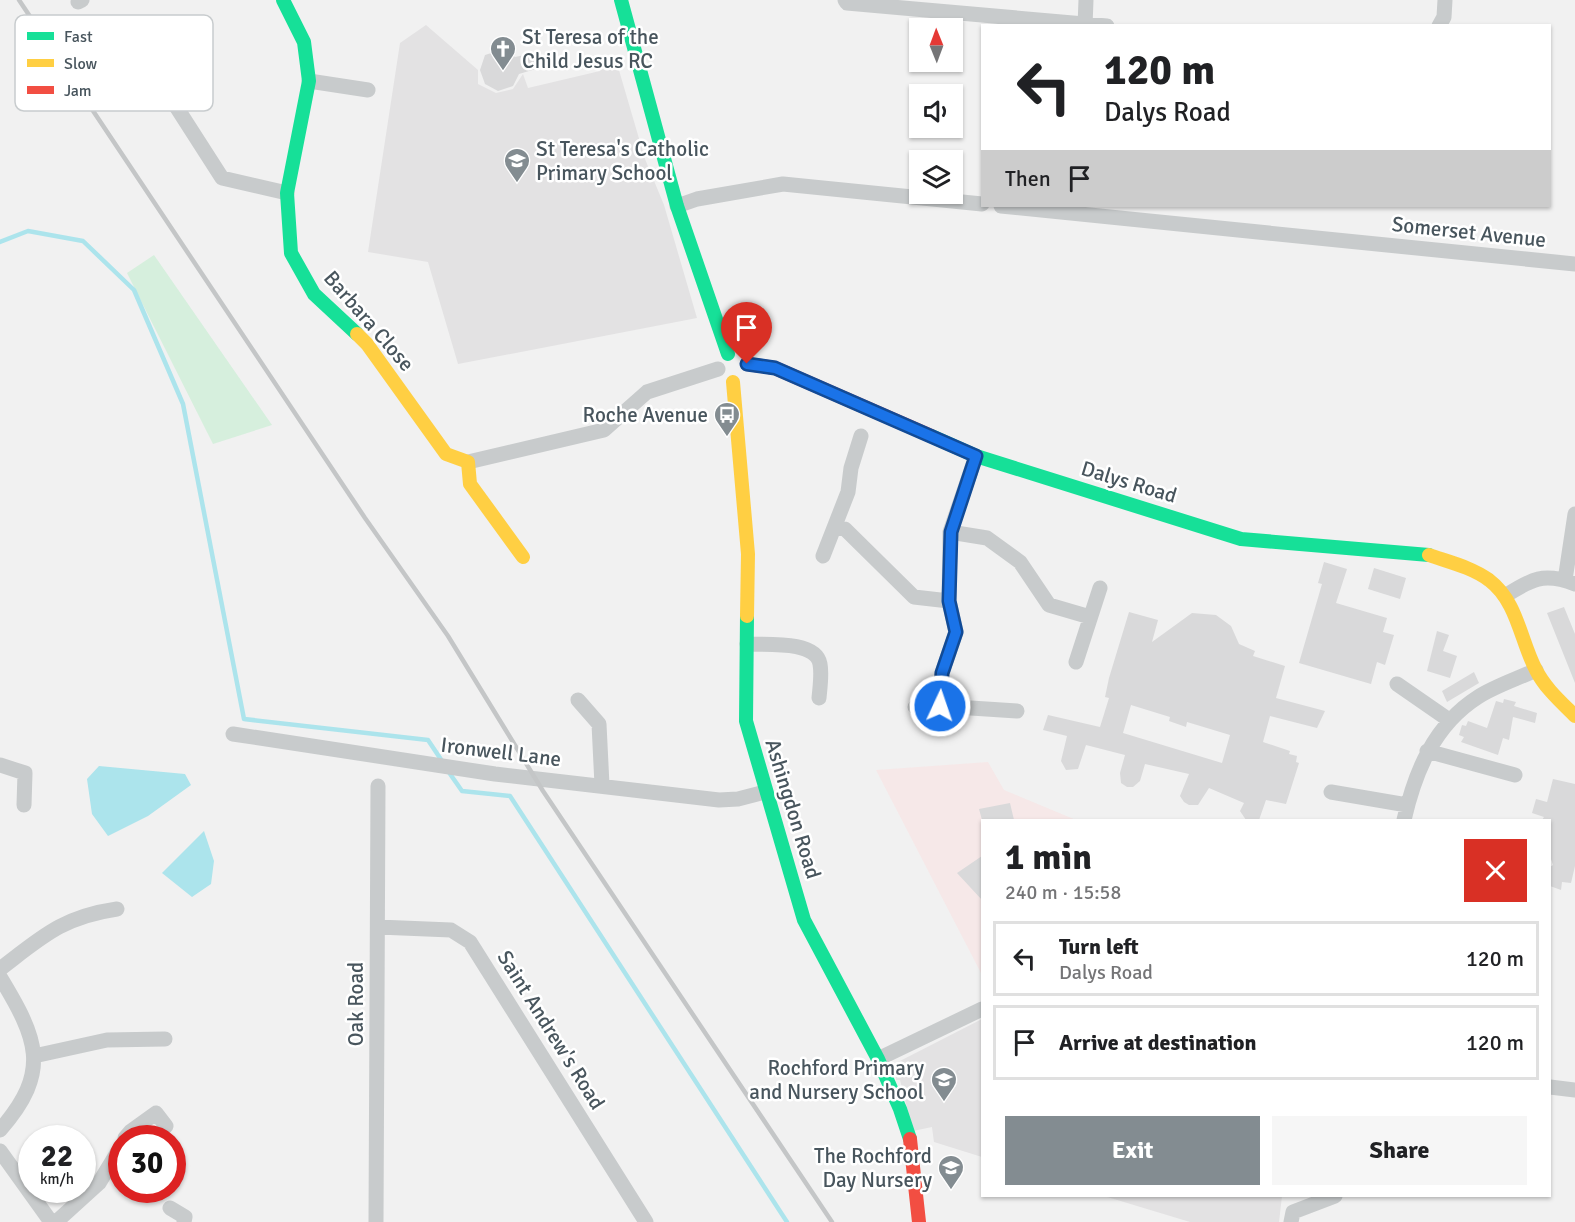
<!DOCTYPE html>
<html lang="en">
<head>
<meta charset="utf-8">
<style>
	:root { --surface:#fff; --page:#f6f6f6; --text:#202124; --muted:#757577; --line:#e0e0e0; --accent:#838c91 }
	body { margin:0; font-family:Signika,sans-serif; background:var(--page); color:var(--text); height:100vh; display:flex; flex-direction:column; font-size:22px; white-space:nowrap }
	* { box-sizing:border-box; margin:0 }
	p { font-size:20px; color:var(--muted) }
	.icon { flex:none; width:33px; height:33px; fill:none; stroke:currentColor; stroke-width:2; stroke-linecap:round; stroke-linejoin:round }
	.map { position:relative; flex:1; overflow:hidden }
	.drawer { position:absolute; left:981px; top:819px; width:570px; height:378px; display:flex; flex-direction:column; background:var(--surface); border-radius:0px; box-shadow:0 2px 4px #0004 }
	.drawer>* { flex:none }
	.hud { position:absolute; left:981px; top:24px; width:570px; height:183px; border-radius:0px; box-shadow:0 2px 4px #0004; background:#fff; color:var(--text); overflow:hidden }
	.needle { width:39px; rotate:359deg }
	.buttons { position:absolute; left:909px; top:18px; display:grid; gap:12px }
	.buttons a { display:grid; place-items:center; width:54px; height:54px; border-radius:0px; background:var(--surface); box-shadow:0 2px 4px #0004; font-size:30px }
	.speed { position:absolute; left:18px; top:1125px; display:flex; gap:12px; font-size:30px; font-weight:700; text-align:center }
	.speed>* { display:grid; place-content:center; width:78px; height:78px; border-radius:50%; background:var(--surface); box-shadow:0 2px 4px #0004; line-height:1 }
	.speed small { font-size:15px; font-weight:400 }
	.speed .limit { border:9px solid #d22; background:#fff; color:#111 }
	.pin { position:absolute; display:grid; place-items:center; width:51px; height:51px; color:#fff; margin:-62px -26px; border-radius:50% 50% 50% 0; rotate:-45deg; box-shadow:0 0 6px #0007 }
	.pin .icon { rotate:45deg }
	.me { position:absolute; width:66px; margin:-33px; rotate:3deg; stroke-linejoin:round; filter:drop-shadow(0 0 4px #0008) }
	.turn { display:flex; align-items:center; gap:21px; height:126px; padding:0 24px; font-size:27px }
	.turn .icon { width:78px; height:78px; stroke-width:2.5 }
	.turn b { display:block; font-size:42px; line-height:51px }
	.then { display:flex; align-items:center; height:57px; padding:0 24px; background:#0003; gap:12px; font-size:22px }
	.round { display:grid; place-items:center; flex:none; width:63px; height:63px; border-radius:0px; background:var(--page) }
	.overview { display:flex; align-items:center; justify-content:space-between; height:102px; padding:0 24px }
	h1 { font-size:36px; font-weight:700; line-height:45px }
	.cta { display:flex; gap:12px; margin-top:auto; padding:12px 24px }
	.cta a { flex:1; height:69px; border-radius:0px; background:var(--accent); color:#fff; font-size:24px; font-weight:700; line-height:69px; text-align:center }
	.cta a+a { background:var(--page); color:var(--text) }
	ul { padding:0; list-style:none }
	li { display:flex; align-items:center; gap:18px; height:75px; margin:0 12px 9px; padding:0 12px; border:3px solid var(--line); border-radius:0px }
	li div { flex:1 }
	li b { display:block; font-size:22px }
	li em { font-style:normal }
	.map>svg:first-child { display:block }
	.education { fill:#e3e2e3 }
	.medical { fill:#f6e8e8 }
	.green { fill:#d6efdd }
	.water { fill:#ace4ec }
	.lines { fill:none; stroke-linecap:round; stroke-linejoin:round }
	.stream { stroke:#ace4ec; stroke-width:4.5 }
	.building { fill:#d9d9da; fill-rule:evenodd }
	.street { stroke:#c8cbcc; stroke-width:15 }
	.fast { stroke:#16e098; stroke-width:14 }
	.slow { stroke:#ffcf43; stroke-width:14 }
	.jam { stroke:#f24e42; stroke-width:14 }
	.rail { stroke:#c4c6c7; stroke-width:4.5 }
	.route-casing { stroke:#114b97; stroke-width:15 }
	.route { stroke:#1a73e8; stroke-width:10 }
	.labels { text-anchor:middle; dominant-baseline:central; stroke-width:5; stroke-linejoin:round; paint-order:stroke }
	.poi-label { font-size:21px; fill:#48555d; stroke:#fff; text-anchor:end }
	.street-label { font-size:21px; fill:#48555d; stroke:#fff }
	.key { fill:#fff; stroke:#c8ccce; stroke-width:1.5 }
	.key-label { font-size:16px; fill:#48555d }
</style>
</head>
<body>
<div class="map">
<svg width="1575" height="1222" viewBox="0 0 1575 1222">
	<rect width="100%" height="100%" fill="#f1f1f1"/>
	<path class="education" d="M 426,25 L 478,70 L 478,84 L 496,93 L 513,89 L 523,74 L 528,88 L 600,71 L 603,65 L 616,60 L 645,159 L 664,205 L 697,318 L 458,364 L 428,262 L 368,252 L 400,43 Z
		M 982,1019 L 982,1157 L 934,1142 L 932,1127 L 913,1131 L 900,1080 L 896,1080 L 896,1063 Z
		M 1104,1196 L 1282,1196 L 1279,1222 L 1190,1222 Z"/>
	<path class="medical" d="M 988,762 L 1004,790 L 1076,820 L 982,820 L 982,975 L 876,770 Z"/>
	<path class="green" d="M 154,255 L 272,425 L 213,444 L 127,273 Z"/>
	<path class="water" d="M 99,766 L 185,774 L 191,785 L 148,816 L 108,836 L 92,814 L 87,779 Z
		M 204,831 L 214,861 L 211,884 L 192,897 L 162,873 Z"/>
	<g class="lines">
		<path class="stream" d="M 0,242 L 28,231 L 83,241 L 134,290 L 183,404 L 244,719 L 428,740 L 442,761
			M 448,771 L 462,791 L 510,796 L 787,1222"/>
	</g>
	<path class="building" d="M 504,49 L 515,57 L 534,53 L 539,68 L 519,74 L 513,86 L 498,91 L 485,84 L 480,70 L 485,55 Z
		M 1324,562 L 1347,569 L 1336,603 L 1387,618 L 1383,632 L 1394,635 L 1385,665 L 1377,662 L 1371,684 L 1299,663 L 1322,584 L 1318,583 Z
		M 1374,568 L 1406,578 L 1400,599 L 1368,589 Z
		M 1564,607 L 1575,634 L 1575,683 L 1547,613 Z
		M 1129,612 L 1158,620 L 1152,642 L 1192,613 L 1216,615 L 1231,626 L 1239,644 L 1255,651 L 1253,656 L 1285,666 L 1276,698 L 1325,711 L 1317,728 L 1270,716 L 1263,742 L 1290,751 L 1289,754 L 1297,756 L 1296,762 L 1299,763 L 1286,804 L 1266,800 L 1259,820 L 1246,820 L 1240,811 L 1244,803 L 1209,788 L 1198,805 L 1189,805 L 1184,802 L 1180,796 L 1189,774 L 1145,764 L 1140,781 L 1133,787 L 1127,787 L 1121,783 L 1120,773 L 1125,755 L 1086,745 L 1078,769 L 1066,770 L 1061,761 L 1067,736 L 1043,730 L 1048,715 L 1100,727 L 1109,698 L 1105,697 L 1109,678 ZM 1131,705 L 1170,717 L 1169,721 L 1186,727 L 1187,722 L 1230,735 L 1222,763 L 1123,733 Z
		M 1437,631 L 1449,635 L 1443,651 L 1457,656 L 1450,678 L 1427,671 Z
		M 1474,672 L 1479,683 L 1447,702 L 1442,691 Z
		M 1504,699 L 1516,702 L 1514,706 L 1537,713 L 1535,723 L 1513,717 L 1509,740 L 1503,738 L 1498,755 L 1461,742 L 1464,737 L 1459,735 L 1462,725 L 1466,726 L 1468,721 L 1487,728 L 1496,701 L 1503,703 Z
		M 1553,779 L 1575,784 L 1575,866 L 1571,883 L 1562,882 L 1561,890 L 1550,886 L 1550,867 L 1553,865 L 1550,856 L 1550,820 L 1542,820 L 1544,817 L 1532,813 L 1536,799 L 1547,802 Z
		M 1010,803 L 1014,820 L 982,820 L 979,809 Z
		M 982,856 L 982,900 L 957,873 Z"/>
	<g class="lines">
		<path class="street" d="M 845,0 L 847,3 L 1107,26
			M 78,2 L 82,0
			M 1085,26 L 1086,0
			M 1439,26 L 1444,17 L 1445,0
			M 309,81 L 368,90
			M 170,97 L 222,178 L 287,193
			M 677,206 L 697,199 L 783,184 L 982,204
			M 1001,206 L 1575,264
			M 468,462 L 604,430 L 647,392 L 718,369
			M 836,527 L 845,529 L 914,597 L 949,601
			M 950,532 L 987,538 L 1020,562 L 1049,605 L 1090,617
			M 823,556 L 848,492 L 851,468 L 861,436
			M 1565,580 L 1575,514
			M 1505,596 C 1531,579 1544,572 1575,584
			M 747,644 C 765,645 816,640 820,664 C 822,674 820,687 819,698
			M 1076,662 L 1100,588
			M 1397,684 L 1449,720
			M 578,700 L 599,724 L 602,785
			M 940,706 L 942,673 L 956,632 L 949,601 L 950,532 L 976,456
			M 915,707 L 940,706 L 1017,711
			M 233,734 L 495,774 L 719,800 L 738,799 L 765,792
			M 1427,751 L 1515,775
			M 0,765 L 25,773 L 24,805
			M 1331,792 L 1407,805
			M 1404,820 C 1415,772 1434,725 1478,697 C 1495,686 1517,679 1536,670
			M 378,927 L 451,930 L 470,942 L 646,1222
			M 0,969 C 42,937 62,917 117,909
			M 0,977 C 37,1038 52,1071 0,1130
			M 34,1056 L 107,1040 L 165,1039
			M 878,1059 L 982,1009
			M 1550,1087 L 1575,1090
			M 125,1138 L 131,1131 L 156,1113 L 166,1126
			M 0,1151 L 51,1222
			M 170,1208 L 185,1217 L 184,1222
			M 56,1222 L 99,1183 L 122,1145
			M 376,1222 L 378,786
			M 1291,1222 L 1293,1212 L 1335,1196"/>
		<path class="fast" d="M 283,0 L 304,42 L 309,81 L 287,193 L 291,253 L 314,294 L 357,334
			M 621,0 L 677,206 L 728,354
			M 931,436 L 976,456 L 1241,539 L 1429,555
			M 747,616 L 746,721 L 804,920 L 878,1059 L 900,1109 L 910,1139"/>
		<path class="slow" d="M 357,334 L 367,344 L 446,454 L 468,462 L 470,484 L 523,557
			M 733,382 L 748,554 L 747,616
			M 1429,555 C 1449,562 1471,567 1489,580 C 1518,602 1520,640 1536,670 C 1545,688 1561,702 1575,716"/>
		<path class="jam" d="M 747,364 L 775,368 L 931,436
			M 910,1139 L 919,1222"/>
		<path class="rail" d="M 19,0 L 365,518 L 448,636 L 543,791 L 832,1222"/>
	</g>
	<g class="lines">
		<defs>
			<path id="route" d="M 747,364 L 775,368 L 976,456 L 951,532 L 949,601 L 956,632 L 942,673 L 940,706"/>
		</defs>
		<use href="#route" class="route-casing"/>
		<use href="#route" class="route"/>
	</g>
	<defs>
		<symbol id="church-pin" viewBox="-11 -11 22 30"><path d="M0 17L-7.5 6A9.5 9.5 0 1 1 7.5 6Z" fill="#838c91" stroke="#fff"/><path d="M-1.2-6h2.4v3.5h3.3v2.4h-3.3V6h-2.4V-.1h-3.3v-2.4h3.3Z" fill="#fff"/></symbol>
		<symbol id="school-pin" viewBox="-11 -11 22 30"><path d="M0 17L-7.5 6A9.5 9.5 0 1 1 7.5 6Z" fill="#838c91" stroke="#fff"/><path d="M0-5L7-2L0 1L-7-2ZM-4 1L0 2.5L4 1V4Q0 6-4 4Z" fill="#fff"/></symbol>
		<symbol id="bus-pin" viewBox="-11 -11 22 30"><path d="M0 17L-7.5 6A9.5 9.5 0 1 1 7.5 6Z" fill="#838c91" stroke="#fff"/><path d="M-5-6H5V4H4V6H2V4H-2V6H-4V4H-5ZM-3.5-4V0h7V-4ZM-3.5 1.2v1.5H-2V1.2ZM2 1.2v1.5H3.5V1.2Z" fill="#fff"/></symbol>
	</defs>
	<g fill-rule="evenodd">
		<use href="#church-pin" x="488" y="34" width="30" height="40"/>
		<use href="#school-pin" x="502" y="146" width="30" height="40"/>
		<use href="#bus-pin" x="712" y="400" width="30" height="40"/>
		<use href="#school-pin" x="929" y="1065" width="30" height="40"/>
		<use href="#school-pin" x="936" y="1153" width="30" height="40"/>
	</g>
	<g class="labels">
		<g class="poi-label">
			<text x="522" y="37" text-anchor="start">St Teresa of the<tspan x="522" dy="24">Child Jesus RC</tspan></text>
			<text x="536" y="149" text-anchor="start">St Teresa's Catholic<tspan x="536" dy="24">Primary School</tspan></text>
			<text x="708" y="415">Roche Avenue</text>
			<text x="924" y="1068">Rochford Primary<tspan x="924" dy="24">and Nursery School</tspan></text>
			<text x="932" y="1156">The Rochford<tspan x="932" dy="24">Day Nursery</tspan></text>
		</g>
		<g class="street-label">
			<text transform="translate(1469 232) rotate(6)">Somerset Avenue</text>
			<text transform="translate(369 321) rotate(49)">Barbara Close</text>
			<text transform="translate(1129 482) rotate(17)">Dalys Road</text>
			<text transform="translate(501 752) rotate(7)">Ironwell Lane</text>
			<text transform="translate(793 809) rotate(73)">Ashingdon Road</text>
			<text transform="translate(356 1004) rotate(-90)">Oak Road</text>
			<text transform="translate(551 1030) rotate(58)">Saint Andrew's Road</text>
		</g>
	</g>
	<rect x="15" y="15" width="198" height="96" rx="9" class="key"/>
	<rect x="27" y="32" width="27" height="8" fill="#16e098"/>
	<rect x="27" y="59" width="27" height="8" fill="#ffcf43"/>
	<rect x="27" y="86" width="27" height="8" fill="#f24e42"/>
	<g class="key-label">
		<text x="64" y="42">Fast</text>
		<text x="64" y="69">Slow</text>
		<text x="64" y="96">Jam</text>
	</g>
</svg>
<div class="buttons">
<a><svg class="needle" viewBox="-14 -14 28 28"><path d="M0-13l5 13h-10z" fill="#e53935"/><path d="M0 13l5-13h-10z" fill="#757577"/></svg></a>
<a><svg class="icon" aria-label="sound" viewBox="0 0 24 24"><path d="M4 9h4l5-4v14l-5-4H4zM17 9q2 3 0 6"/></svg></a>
<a><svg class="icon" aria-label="layers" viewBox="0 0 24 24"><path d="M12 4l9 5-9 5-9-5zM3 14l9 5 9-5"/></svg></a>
</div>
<div class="speed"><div>22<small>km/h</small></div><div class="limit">30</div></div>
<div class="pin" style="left:747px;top:364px;background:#d93025"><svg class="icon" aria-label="arrive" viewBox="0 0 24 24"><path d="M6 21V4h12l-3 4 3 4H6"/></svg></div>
<svg class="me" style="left:940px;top:706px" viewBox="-20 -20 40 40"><circle r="17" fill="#1a73e8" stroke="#fff" stroke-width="3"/><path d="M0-11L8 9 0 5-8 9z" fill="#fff"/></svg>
<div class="hud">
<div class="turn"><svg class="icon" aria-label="left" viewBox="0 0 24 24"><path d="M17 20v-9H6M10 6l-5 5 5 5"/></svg><div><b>120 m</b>Dalys Road</div></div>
<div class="then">Then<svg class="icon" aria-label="arrive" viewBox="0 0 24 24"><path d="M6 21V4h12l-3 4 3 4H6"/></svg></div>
</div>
<section class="drawer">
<div class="overview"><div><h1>1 min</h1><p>240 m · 15:58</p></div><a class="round" style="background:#d93025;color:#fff"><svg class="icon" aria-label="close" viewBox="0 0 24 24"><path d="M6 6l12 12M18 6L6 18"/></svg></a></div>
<ul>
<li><svg class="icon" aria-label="left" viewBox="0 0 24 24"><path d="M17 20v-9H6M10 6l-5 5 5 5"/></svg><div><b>Turn left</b><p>Dalys Road</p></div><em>120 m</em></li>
<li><svg class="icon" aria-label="arrive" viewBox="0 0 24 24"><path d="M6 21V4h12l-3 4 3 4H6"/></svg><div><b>Arrive at destination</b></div><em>120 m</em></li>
</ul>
<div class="cta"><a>Exit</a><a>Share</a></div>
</section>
</div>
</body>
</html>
